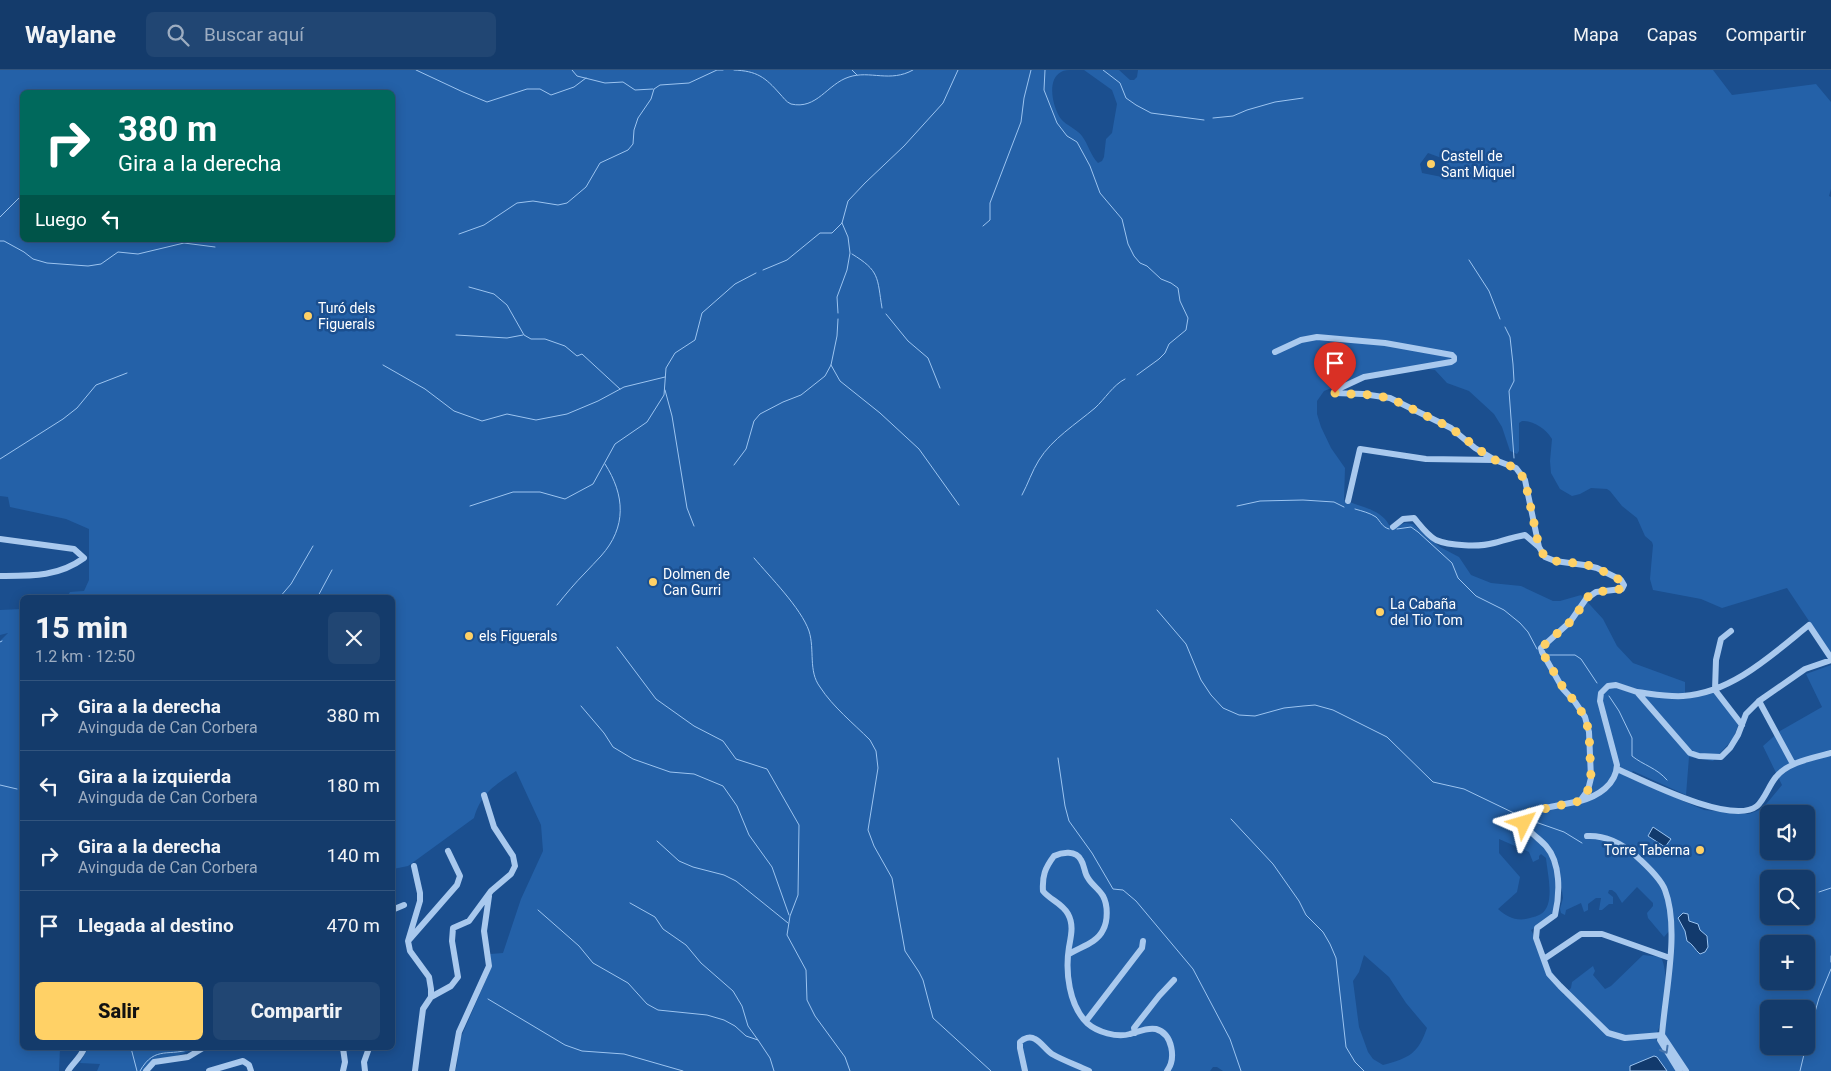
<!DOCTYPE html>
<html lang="es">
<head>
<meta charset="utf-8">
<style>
	:root { --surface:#143b6b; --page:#214673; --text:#f1f3f6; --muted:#9dadc1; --line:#33557e; --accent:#ffd166 }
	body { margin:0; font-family:Roboto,sans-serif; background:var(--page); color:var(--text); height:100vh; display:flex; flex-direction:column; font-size:19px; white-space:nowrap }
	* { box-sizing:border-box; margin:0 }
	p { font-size:16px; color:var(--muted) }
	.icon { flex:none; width:28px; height:28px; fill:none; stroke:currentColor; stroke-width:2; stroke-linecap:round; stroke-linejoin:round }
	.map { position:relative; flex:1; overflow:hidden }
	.panel { position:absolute; left:20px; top:525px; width:375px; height:455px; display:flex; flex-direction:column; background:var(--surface); border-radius:8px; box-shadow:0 2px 12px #0003,0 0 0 1px var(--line) }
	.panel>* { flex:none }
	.guide { position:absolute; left:20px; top:20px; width:375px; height:152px; border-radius:8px; box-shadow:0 2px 12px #0003,0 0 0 1px var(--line); background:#00695c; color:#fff; overflow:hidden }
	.fabs { position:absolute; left:1760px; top:735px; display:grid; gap:10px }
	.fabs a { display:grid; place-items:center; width:55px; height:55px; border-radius:8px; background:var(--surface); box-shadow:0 2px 12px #0003,0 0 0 1px var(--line); font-size:25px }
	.pin { position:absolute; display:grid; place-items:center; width:42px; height:42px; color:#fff; margin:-51px -21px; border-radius:50% 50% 50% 0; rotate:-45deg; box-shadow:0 0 5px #0007 }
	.pin .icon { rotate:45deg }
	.me { position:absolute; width:55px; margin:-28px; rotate:50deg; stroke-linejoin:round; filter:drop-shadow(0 0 4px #0008) }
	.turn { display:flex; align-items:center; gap:18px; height:105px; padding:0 15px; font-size:22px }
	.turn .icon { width:65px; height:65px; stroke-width:2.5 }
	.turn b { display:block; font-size:35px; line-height:42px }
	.then { display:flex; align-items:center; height:48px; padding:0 15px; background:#0003; gap:10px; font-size:19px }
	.round { display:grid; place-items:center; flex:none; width:52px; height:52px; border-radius:8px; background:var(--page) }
	.headline { display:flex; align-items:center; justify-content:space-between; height:85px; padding:0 15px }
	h1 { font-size:30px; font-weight:800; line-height:38px }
	.primary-button { display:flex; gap:10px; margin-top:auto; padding:10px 15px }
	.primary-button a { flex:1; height:58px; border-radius:8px; background:var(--accent); color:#111; font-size:20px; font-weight:800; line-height:58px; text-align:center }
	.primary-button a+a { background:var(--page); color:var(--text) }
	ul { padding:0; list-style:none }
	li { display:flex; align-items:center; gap:15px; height:70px; padding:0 15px; border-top:1px solid var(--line) }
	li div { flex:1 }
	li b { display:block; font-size:19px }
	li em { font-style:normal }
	header { display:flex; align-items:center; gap:30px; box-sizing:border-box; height:70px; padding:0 25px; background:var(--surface); border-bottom:1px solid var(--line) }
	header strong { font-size:24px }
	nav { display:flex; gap:28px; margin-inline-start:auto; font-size:18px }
	.search { width:350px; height:45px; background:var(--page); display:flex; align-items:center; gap:12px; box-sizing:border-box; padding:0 18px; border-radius:8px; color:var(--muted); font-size:19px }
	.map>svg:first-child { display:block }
	.green { fill:#2461a8; fill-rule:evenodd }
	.water { fill:#123a6d; stroke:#9cc4f0 }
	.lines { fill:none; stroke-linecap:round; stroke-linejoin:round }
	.stream { stroke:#9cc4f0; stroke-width:1 }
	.minor { stroke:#a9c9ee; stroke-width:6 }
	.oneway { stroke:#4674ac }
	.route { stroke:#ffd166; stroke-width:9; stroke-dasharray:0 16.2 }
	.poi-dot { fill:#ffd166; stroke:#1b4f8f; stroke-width:2 }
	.labels { text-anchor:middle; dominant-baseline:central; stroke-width:5; stroke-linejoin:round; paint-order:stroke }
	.poi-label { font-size:14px; fill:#fff; stroke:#1b4f8f; text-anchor:start }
</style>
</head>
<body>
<header>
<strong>Waylane</strong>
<div class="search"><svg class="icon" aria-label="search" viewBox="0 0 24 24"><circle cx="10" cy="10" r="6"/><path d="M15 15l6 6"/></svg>Buscar aquí</div>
<nav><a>Mapa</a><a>Capas</a><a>Compartir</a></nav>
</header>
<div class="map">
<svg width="1831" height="1001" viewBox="0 0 1831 1001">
	<rect width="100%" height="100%" fill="#1b4f8f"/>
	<path class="green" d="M 0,0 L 1072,0 C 1069,0 1064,0 1061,2 C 1046,10 1053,38 1061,49 C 1067,56 1077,59 1082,66 C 1088,74 1091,86 1098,93 L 1102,91 L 1104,87 L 1106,69 L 1112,63 L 1117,34 L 1112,20 L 1084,0 L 1119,0 L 1130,10 L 1134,10 L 1137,7 L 1138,0 L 1713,0 L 1732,25 L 1816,14 L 1831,32 L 1831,119 L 1829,126 L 1831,127 L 1831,584 L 1787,518 L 1722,538 L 1701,529 L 1653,520 L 1650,509 L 1653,475 L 1652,472 L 1645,466 L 1637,448 L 1622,436 L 1610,421 L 1607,419 L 1591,418 L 1580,424 L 1572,426 L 1560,419 L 1551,403 L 1550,391 L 1552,369 C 1546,359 1534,351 1522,351 L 1519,353 L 1519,381 L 1517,384 L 1510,381 L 1502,357 L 1494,344 L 1469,321 L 1447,313 L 1435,300 L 1410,296 L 1370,303 L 1324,321 L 1317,331 L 1317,344 L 1321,357 L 1331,378 L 1345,398 L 1344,430 C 1360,437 1381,439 1389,455 L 1398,456 L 1405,453 L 1413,454 L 1440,477 L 1459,487 L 1471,505 L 1491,513 L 1521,516 L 1553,531 L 1560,531 L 1581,525 L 1603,549 L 1617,576 L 1633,593 L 1685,612 L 1685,628 L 1714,622 L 1739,653 L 1733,669 L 1713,691 L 1689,687 L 1686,725 L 1633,701 L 1628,707 L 1704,740 L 1749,744 L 1762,739 L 1782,715 L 1763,676 L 1780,661 L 1822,637 L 1806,604 L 1831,595 L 1831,1001 L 1688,1001 L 1667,969 L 1665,964 L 1670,860 L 1664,867 L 1648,848 L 1647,843 L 1653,836 L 1653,833 L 1637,817 L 1622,833 L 1616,823 L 1612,820 L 1609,820 L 1608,823 L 1613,827 L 1613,834 L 1609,834 L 1602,840 L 1599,840 L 1601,828 L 1596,828 L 1588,834 L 1588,840 L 1584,842 L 1581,833 L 1566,840 L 1565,845 L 1561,843 L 1560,839 L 1563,828 L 1558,791 L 1553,793 C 1555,808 1561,831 1553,844 C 1548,851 1538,856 1531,860 L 1564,925 L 1571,918 L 1572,912 L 1593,896 L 1595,901 L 1593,905 L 1605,919 L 1611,916 L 1643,885 L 1661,887 C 1669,904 1665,932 1662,950 C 1660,957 1656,962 1656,969 L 1677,1001 L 1223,1001 L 1217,997 L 1213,997 L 1210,1001 L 455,1001 L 457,995 L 459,972 L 492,896 L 490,884 L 503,883 L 521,829 L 543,781 L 541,755 L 516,701 C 495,715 481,723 474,748 L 408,796 L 393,799 L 392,528 L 67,527 L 70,522 L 84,521 L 89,510 L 89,459 L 66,449 L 10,437 L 8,427 L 0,426 ZM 22,22 L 392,22 L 392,170 L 22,170 ZM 1428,83 L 1447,90 L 1442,107 L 1422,103 L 1420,94 ZM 1769,744 L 1806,744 L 1806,781 L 1769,781 ZM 1499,769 L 1529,782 L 1533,792 L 1539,789 L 1539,786 L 1541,784 L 1546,788 C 1547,802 1556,835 1541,844 C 1538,846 1533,847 1530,848 C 1517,852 1507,847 1498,839 L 1517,822 L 1520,807 L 1499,783 ZM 1769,809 L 1806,809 L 1806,846 L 1769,846 ZM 1769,874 L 1806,874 L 1806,911 L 1769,911 ZM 1364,885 L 1389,907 L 1406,933 L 1427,958 C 1418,984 1409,988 1383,995 L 1373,989 L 1368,982 L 1359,957 L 1353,911 L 1359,902 ZM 1769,939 L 1806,939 L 1806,976 L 1769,976 Z
		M 22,539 L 22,978 L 60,978 L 59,1001 L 0,1001 L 0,571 L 8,563 L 0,565 L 0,540 Z
		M 88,978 L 195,978 L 182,984 L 146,996 L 143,1001 L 97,1001 L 100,994 L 80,993 Z"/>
	<path class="water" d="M 1653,757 L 1671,769 L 1665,777 L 1648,766 Z
		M 1683,843 L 1688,844 L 1689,851 L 1698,854 L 1700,860 L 1707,866 L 1708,877 L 1705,882 L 1700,884 C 1695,880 1693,874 1687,871 L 1685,861 L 1678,848 Z
		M 1654,986 L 1657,987 L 1667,1001 L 1630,1001 L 1630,996 Z"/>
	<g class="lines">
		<path class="stream" d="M 416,0 L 463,22 L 487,32 L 527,19 L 540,19 L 551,25 L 574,17 L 586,8
			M 572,0 L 577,6 L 605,13 L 623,12 L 635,20 L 653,19
			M 734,0 C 757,1 765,7 780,24 C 783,27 786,32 791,34 C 817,40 827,14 849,7 C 870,0 890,13 913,0
			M 852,0 L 857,5
			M 1045,0 L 1044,20 L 1057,53 L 1067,66 L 1077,72 L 1090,96 L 1100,123 L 1122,149 L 1128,174 L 1134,186 L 1140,193 L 1147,196 L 1161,209 L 1171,213 L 1178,218 L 1180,231 L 1188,248 L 1186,260 L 1169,274 L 1165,283 L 1159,289 L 1137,305
			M 1103,0 L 1120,13 L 1126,28 L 1136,35 L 1151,43 L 1204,50
			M 1213,48 L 1233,46 L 1247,40 L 1275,32 L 1303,28
			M 0,147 L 22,125
			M 983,156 L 990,150 L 990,133 L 1021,52 L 1024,28 L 1031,0
			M 459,164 L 484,155 L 517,133 L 533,131 L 558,135 L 567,133 L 586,117 L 600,93 L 628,80 L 633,74 L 634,60 L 638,48 L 651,29 L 654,19 L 660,15 L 689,13 L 717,0 L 723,0
			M 0,171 L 4,171 L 24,182 L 33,189 L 47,193 L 88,196 L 101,194 L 118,182 L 138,184 L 184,173 L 215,177
			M 852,184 C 880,201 877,207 882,238
			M 1469,190 L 1489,221 L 1500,249
			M 763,200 L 787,190 L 820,163 L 832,163 L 842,153 L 848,131 L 865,113 L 904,76 L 943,33 L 958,0
			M 469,217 L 494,224 L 507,235 L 524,265 L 531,269 L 545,269 L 565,276 L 577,286 L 582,284 L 620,319
			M 838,243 L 837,227 L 847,200 L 850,183 L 848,167 L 842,153
			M 886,244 L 908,271 L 928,288 L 940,318
			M 1505,257 L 1510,267 L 1513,294 L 1514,311 L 1509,321 L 1514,388
			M 456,265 L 507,268 L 523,265
			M 383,295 L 425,319 L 454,341 L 482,351 L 507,344 L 536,350 L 567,344 L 598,331 L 624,317 L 665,307
			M 831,295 L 840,311 L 880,343 L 919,379 L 959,435
			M 665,320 L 672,346 L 687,438 L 694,456
			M 0,389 L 63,349 L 77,338 L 96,315 L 127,303
			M 734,395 L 746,379 L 754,351 L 760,344 L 783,332 L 801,325 L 825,306 L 831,295 L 837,266 L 838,249
			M 1022,425 C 1028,414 1032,401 1039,390 C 1052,369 1076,354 1095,338 C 1105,329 1113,315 1125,309
			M 470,436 L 513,422 L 540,422 L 565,429 L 593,414 L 615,374 L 647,352 L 664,325 L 666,298 L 675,283 L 695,270 L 702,243 L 735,214 L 756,203
			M 1237,436 L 1260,431 L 1303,430 L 1334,432 L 1344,437
			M 1355,439 C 1362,441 1370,443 1376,447 C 1381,452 1382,457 1389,459
			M 1397,459 L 1411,457 L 1418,462 L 1452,493 L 1458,508 L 1476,526 L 1504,540 L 1520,553 L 1528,562 L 1537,579
			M 754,488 C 770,507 801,538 809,561 C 815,580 808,601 820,617 C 833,637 853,653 870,670 L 876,681 L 878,698 L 868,760 L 874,776 L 892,808 L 905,881 L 919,902 L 923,910 L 933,948 L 991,1001
			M 279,528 L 291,514 L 313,476
			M 317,528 L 332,500
			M 557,535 C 566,524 575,513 585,503 C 590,497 596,492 601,486 C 627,457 625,425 605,394
			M 1157,540 L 1186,574 L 1201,610 L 1211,625 L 1223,638 L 1239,645 L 1255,646 L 1284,638 L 1303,636 L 1315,635 L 1333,640 L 1387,667 L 1433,712 L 1464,719 L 1518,745
			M 0,572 L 2,571
			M 617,577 L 656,629 L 694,656 L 723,671 L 736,689 L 767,699 L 799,755 L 798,825 L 790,846 L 787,865 L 806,900 L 807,930 L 815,946 L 845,987 L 850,1001
			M 1547,585 L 1575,585 L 1581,589 L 1597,613
			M 1609,626 L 1619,641 L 1632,668 L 1632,686 C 1643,695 1657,698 1667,710
			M 581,636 L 604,663 L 613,677 L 633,689 L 670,702 L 694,704 L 723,716 L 737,736 L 749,765 L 772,797 L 789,845
			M 1058,688 L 1065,736 L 1069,751 L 1092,783 L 1113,819 L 1123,820 L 1136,831 L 1193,899 L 1230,969 L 1241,1001
			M 0,715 L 17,719
			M 1231,749 L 1273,794 L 1299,831 L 1306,845 L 1323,862 L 1330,874 L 1336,888 L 1346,977 L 1355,992 L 1364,1001
			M 1527,749 L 1564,762 L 1582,773
			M 657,771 L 679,791 L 693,797 L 724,805 L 736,811 L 788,853
			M 1819,822 L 1831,818
			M 630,833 L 655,847 L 663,859 L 686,875 L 701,893 L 733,921 L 742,936 L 748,956 L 758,970
			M 538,840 L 579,876 L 593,893 L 628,913 L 647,934 L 658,940 L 707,945 L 724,950 L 735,956 L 746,966 L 758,970 L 770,988 L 774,1001
			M 1831,886 L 1831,892
			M 488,929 L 565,975 L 582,981 L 624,984 L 683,1001
			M 1806,973 L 1819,928 L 1831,899
			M 131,978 L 137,1001
			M 140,1001 C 155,974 170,988 193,978
			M 1800,1001 L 1806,976"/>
		<path class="minor" d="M 1275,282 L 1301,270 L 1317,267 L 1385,273 L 1452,285 L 1454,287 L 1454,290 L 1451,292 L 1364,307 L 1336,320 L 1335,323 L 1363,324 L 1390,328 L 1451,358 L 1475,378 L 1495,390 L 1516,398 L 1525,410 L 1539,477 L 1545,487 L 1555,491 L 1584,495 L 1597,498 L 1621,510 L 1624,515 L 1622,519 L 1596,522 L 1586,529 L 1570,552 L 1541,578 L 1542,582 L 1563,619 L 1575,632 L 1585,647 L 1589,662 L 1591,708 L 1588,720 L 1580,731 L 1530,741 L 1525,744 L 1523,749 C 1526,761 1539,768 1546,776 C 1561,793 1560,824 1555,845 L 1537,858 L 1536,868 L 1549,904 L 1560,916 L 1608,963 L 1625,968 L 1662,965 C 1665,924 1680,859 1665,820 C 1661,809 1644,793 1635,785 C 1621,773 1606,765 1587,766
			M 1348,431 L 1360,379 L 1426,389 L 1494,390
			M 1393,457 L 1403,449 L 1414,448 C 1420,455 1427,465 1436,470 C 1449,476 1480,477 1494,473 C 1505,470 1514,467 1525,465 L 1539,477
			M 0,469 L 74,479 L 84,488 C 58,507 31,506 0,506
			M 1731,561 L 1721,569 L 1716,590 L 1715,620 L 1742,655
			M 1637,622 C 1653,624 1668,627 1683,626 C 1732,623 1773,584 1809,555 L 1831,588
			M 1759,631 L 1793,694
			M 1617,699 C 1644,711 1732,756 1757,736 C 1765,729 1769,715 1776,707 C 1788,692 1813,688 1831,683
			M 1580,731 C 1598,726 1616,715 1617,695 L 1600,631 L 1601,623 L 1608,616 L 1616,615 L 1637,622 L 1690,683 L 1699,686 L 1721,687 L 1730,678 L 1738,665 L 1746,644 L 1759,631 L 1805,599 L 1831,590
			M 414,796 L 420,823 L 420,831 L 408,871 L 410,881 L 429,907 L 431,919 L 431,927 L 423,939 L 415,1001
			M 392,840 L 404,835
			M 409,870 L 457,815 L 460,806 L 448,781
			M 1069,884 C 1080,877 1097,873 1103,860 C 1108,851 1108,835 1103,826 C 1099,819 1092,815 1088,808 C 1084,803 1085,796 1081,790 C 1076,780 1062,782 1054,786 C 1045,798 1042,806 1043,821 C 1050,830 1062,833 1068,844 C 1074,855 1071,866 1069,877 C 1065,902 1069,935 1087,953 C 1097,962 1117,968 1130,964 C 1138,962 1147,957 1156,959 C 1173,964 1176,989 1167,1001
			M 1544,889 L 1581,864 L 1602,864 L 1670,888
			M 431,927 L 451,916 L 458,907 L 452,871 L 453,858 L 469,851 L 491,821 L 511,804 L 515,796 L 513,786 L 494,757 L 484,725
			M 1086,951 L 1142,878 L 1143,871
			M 1135,963 L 1134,958 L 1159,926 L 1174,910
			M 343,978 L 345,992 L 343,1001
			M 68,1001 C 73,993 82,986 84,978
			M 146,1001 L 154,992 L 188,987 L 203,978
			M 209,1001 L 243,991 L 249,995 L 251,1001
			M 365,1001 L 364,992 L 369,978
			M 452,1001 L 459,962 L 489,896 L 484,861 L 489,826
			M 1025,1001 L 1020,978 L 1020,972 C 1024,968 1030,966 1035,969 C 1041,972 1046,980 1052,984 C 1064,991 1077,995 1089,1001
			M 1679,1001 L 1660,970 L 1662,965 L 1686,1001"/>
	</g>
	<defs><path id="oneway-chevron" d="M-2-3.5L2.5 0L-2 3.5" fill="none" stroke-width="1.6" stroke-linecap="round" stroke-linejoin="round" transform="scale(1.25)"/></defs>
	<use class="oneway" href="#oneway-chevron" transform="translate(1665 980) rotate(60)"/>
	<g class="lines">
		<path class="route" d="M 1335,323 L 1339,324 L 1363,324 L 1390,328 L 1451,358 L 1485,384 L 1495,390 L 1516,398 L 1525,410 L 1539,477 L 1545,487 L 1555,491 L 1584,494 L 1597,498 L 1620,510 L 1624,515 L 1622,519 L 1596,522 L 1586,528 L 1578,542 L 1570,552 L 1541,578 L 1542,582 L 1564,619 L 1575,632 L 1585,647 L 1589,662 L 1591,708 L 1588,720 L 1580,731 L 1530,742 L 1525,744 L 1524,753"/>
	</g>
	<g class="poi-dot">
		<circle cx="1431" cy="94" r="5"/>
		<circle cx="308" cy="246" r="5"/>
		<circle cx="653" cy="512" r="5"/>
		<circle cx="1380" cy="542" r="5"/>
		<circle cx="469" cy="566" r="5"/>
		<circle cx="1700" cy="780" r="5"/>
	</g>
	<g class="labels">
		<g class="poi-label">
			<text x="1441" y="86">Castell de<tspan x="1441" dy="16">Sant Miquel</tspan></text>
			<text x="318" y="238">Turó dels<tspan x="318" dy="16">Figuerals</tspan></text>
			<text x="663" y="504">Dolmen de<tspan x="663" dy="16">Can Gurri</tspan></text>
			<text x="1390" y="534">La Cabaña<tspan x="1390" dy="16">del Tio Tom</tspan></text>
			<text x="479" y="566">els Figuerals</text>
			<text x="1690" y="780" text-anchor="end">Torre Taberna</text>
		</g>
	</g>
</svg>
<div class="fabs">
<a><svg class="icon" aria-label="sound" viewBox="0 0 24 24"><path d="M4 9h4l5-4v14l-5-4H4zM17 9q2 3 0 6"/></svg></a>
<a><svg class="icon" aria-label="search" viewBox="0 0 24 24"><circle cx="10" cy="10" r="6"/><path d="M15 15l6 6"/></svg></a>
<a>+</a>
<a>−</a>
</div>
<div class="pin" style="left:1335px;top:323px;background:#d93025"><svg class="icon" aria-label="arrive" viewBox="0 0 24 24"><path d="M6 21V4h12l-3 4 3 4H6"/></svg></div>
<svg class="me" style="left:1524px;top:753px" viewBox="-20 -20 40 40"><path d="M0-17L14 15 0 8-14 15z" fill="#ffd166" stroke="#fff" stroke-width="4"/></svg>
<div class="guide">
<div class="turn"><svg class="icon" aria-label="right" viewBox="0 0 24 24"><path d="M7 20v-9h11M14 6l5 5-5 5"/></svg><div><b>380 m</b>Gira a la derecha</div></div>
<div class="then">Luego<svg class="icon" aria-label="left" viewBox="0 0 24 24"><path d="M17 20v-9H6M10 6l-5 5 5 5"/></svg></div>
</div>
<section class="panel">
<div class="headline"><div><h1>15 min</h1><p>1.2 km · 12:50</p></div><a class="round"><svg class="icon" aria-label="close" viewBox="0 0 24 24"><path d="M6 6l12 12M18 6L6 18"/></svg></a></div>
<ul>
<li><svg class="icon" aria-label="right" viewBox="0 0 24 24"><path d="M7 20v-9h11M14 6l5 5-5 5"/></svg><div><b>Gira a la derecha</b><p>Avinguda de Can Corbera</p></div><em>380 m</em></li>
<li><svg class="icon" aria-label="left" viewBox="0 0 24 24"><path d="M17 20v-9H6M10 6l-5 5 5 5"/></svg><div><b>Gira a la izquierda</b><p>Avinguda de Can Corbera</p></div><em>180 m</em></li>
<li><svg class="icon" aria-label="right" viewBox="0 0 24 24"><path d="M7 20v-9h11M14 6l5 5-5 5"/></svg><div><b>Gira a la derecha</b><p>Avinguda de Can Corbera</p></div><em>140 m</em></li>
<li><svg class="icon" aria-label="arrive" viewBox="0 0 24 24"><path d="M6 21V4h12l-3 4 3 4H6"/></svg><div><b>Llegada al destino</b></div><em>470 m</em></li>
</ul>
<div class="primary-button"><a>Salir</a><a>Compartir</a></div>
</section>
</div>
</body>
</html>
